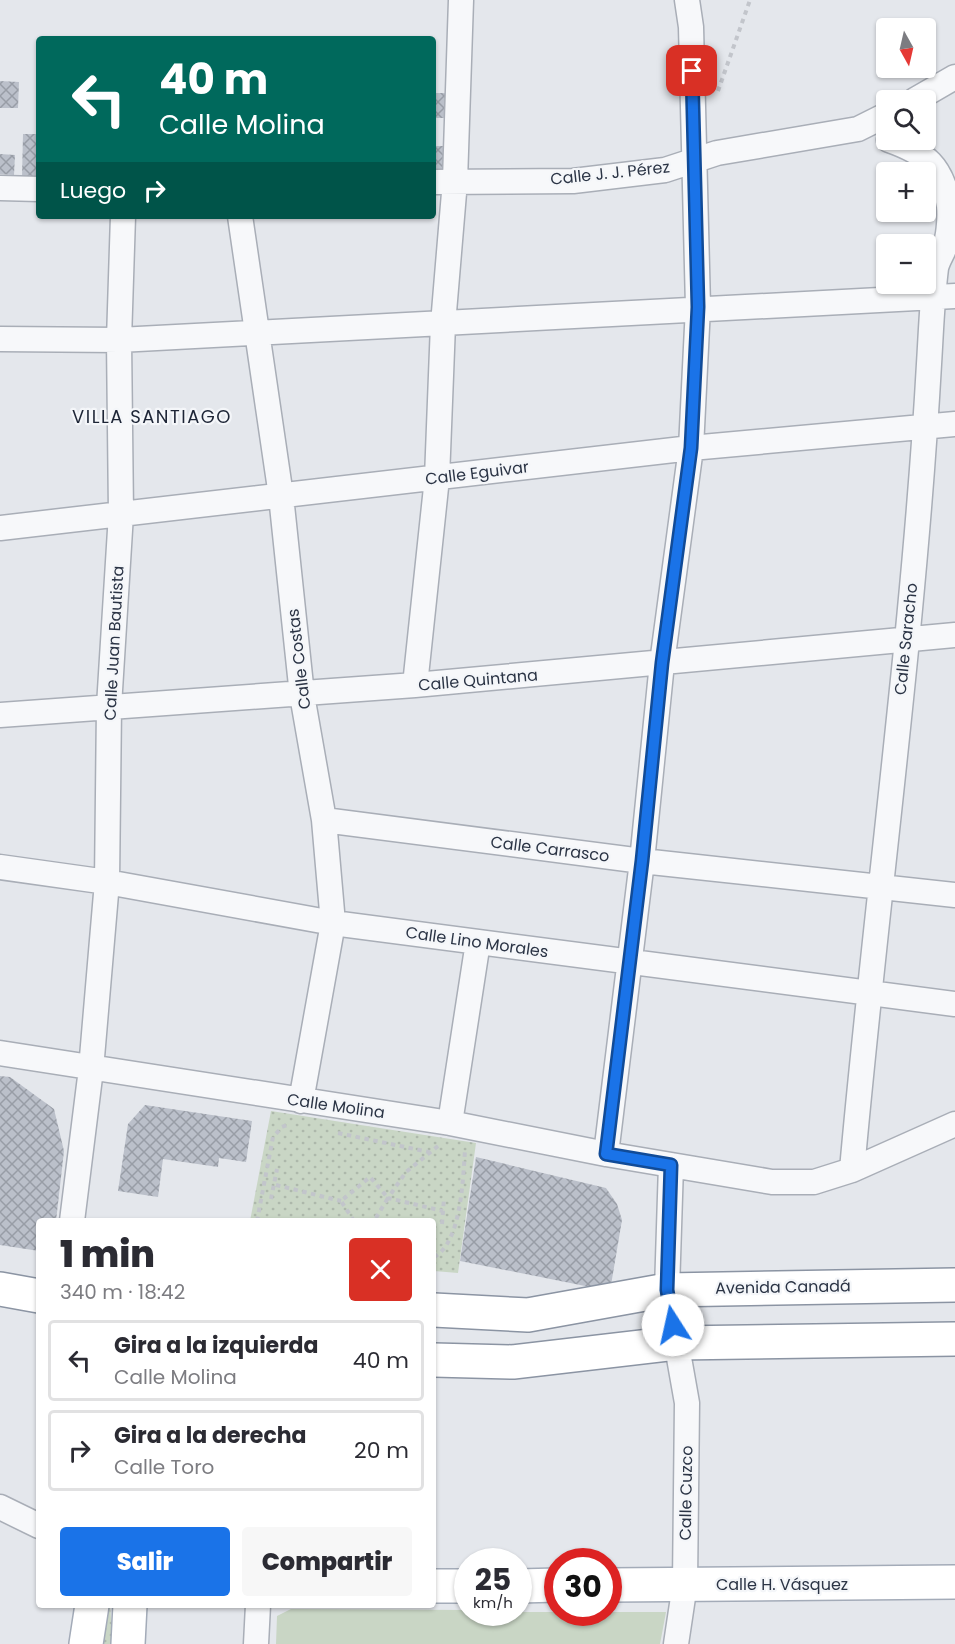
<!DOCTYPE html>
<html lang="es">
<head>
<meta charset="utf-8">
<style>
	:root { --surface:#fff; --page:#f7f7f7; --text:#2b2b33; --muted:#7c7c81; --line:#e1e1e2; --accent:#1a73e8 }
	body { margin:0; font-family:Poppins,sans-serif; background:var(--page); color:var(--text); height:100vh; display:flex; flex-direction:column; font-size:22px; white-space:nowrap }
	* { box-sizing:border-box; margin:0 }
	p { font-size:20px; color:var(--muted) }
	.icon { flex:none; width:33px; height:33px; fill:none; stroke:currentColor; stroke-width:2; stroke-linecap:round; stroke-linejoin:round }
	.map { position:relative; flex:1; overflow:hidden }
	.panel { position:absolute; left:36px; top:1218px; width:400px; height:390px; display:flex; flex-direction:column; background:var(--surface); border-radius:6px; box-shadow:0 2px 4px #0004 }
	.panel>* { flex:none }
	.guide { position:absolute; left:36px; top:36px; width:400px; height:183px; border-radius:6px; box-shadow:0 2px 4px #0004; background:#00695c; color:#fff; overflow:hidden }
	.needle { width:39px; rotate:172deg }
	.controls { position:absolute; left:876px; top:18px; display:grid; gap:12px }
	.controls a { display:grid; place-items:center; width:60px; height:60px; border-radius:6px; background:var(--surface); box-shadow:0 2px 4px #0004; font-size:30px }
	.speed { position:absolute; left:454px; top:1548px; display:flex; gap:12px; font-size:30px; font-weight:700; text-align:center }
	.speed>* { display:grid; place-content:center; width:78px; height:78px; border-radius:50%; background:var(--surface); box-shadow:0 2px 4px #0004; line-height:1 }
	.speed small { font-size:15px; font-weight:400 }
	.speed .limit { border:9px solid #d22; background:#fff; color:#111 }
	.pin { position:absolute; display:grid; place-items:center; width:51px; height:51px; color:#fff; margin:-26px; border-radius:12px; box-shadow:0 3px 9px #0006 }
	.me { position:absolute; width:66px; margin:-33px; rotate:350deg; stroke-linejoin:round; filter:drop-shadow(0 0 4px #0008) }
	.turn { display:flex; align-items:center; gap:21px; height:126px; padding:0 24px; font-size:27px }
	.turn .icon { width:78px; height:78px; stroke-width:2.5 }
	.turn b { display:block; font-size:42px; line-height:51px }
	.then { display:flex; align-items:center; height:57px; padding:0 24px; background:#0003; gap:12px; font-size:22px }
	.round { display:grid; place-items:center; flex:none; width:63px; height:63px; border-radius:6px; background:var(--page) }
	.overview { display:flex; align-items:center; justify-content:space-between; height:102px; padding:0 24px }
	h1 { font-size:36px; font-weight:800; line-height:45px }
	.action { display:flex; gap:12px; margin-top:auto; padding:12px 24px }
	.action a { flex:1; height:69px; border-radius:6px; background:var(--accent); color:#fff; font-size:24px; font-weight:800; line-height:69px; text-align:center }
	.action a+a { background:var(--page); color:var(--text) }
	ul { padding:0; list-style:none }
	li { display:flex; align-items:center; gap:18px; height:81px; margin:0 12px 9px; padding:0 12px; border:3px solid var(--line); border-radius:6px }
	li div { flex:1 }
	li b { display:block; font-size:22px }
	li em { font-style:normal }
	.map>svg:first-child { display:block }
	.grass { fill:url(#grass-dots) }
	.pitch { fill:#c9d6c5 }
	.building { fill:url(#building-cross-hatch) }
	.lines { fill:none; stroke-linecap:round; stroke-linejoin:round }
	.minor-casing { stroke:#a9aeb7; stroke-width:27 }
	.primary-casing { stroke:#a3abb8; stroke-width:36 }
	.trunk-casing { stroke:#8b94a3; stroke-width:36 }
	.path { stroke:#c2c5cb; stroke-width:4; stroke-dasharray:4.5 4.5; stroke-linecap:butt }
	.minor { stroke:#f7f8fa; stroke-width:24 }
	.primary { stroke:#fff; stroke-width:33 }
	.trunk { stroke:#fff; stroke-width:33 }
	.route-casing { stroke:#114b97; stroke-width:15 }
	.route { stroke:#1a73e8; stroke-width:10 }
	.labels { text-anchor:middle; dominant-baseline:central; stroke-width:4.5; stroke-linejoin:round; paint-order:stroke }
	.street-label { font-size:16px; fill:#2b3445; stroke:#f4f6f9 }
	.neighbourhood-label { font-size:18px; letter-spacing:1.5px; fill:#1d2536; stroke:#f4f6f9 }
</style>
</head>
<body>
<div class="map">
<svg width="955" height="1644" viewBox="0 0 955 1644">
	<defs>
		<pattern id="grass-dots" width="8" height="8" patternUnits="userSpaceOnUse" patternTransform="scale(1.5)"><rect width="8" height="8" fill="#c9d6c5"/><path d="M2 2h.1M6 6h.1" fill="none" stroke="#adb8ab" stroke-width="1.8" stroke-linecap="round"/></pattern>
		<pattern id="building-cross-hatch" width="8" height="8" patternUnits="userSpaceOnUse" patternTransform="scale(1.5)"><rect width="8" height="8" fill="#bbc0ca"/><path d="M0 0l8 8M0 8l8-8" fill="none" stroke="#989da6"/></pattern>
	</defs>
	<rect width="100%" height="100%" fill="#e4e7ec"/>
	<path class="grass" d="M 271,1111 L 476,1143 L 458,1273 L 434,1271 L 434,1221 L 250,1221 Z
		M 102,1605 L 110,1605 L 113,1644 L 96,1644 Z"/>
	<path class="pitch" d="M 291,1609 L 468,1610 L 468,1612 L 666,1612 L 660,1644 L 276,1644 L 277,1616 Z"/>
	<path class="building" d="M 0,81 L 19,82 L 18,108 L 0,108 Z
		M 434,93 L 447,93 L 447,118 L 434,118 Z
		M 23,134 L 39,134 L 39,178 L 22,178 Z
		M 434,146 L 444,146 L 444,170 L 434,170 Z
		M 0,154 L 15,155 L 14,175 L 0,174 Z
		M 0,1076 L 10,1077 L 54,1109 L 64,1151 L 56,1221 L 39,1221 L 39,1251 L 0,1245 Z
		M 145,1105 L 252,1121 L 246,1162 L 219,1158 L 218,1167 L 163,1159 L 158,1197 L 118,1191 L 128,1124 Z
		M 476,1157 L 606,1188 L 617,1204 L 622,1220 L 610,1291 L 460,1261 Z"/>
	<g class="lines">
		<defs>
			<path id="minor" d="M 915,100 L 955,77
				M 434,182 L 573,181 L 665,170 L 717,153 L 858,129 L 886,115
				M 0,188 L 39,189
				M 240,216 L 281,496 L 302,695 L 324,820 L 333,923 L 301,1101
				M 0,339 L 119,340 L 955,296
				M 0,528 L 691,448 L 955,424
				M 415,685 L 437,478 L 443,324 L 455,181 L 461,0
				M 0,715 L 415,685 L 955,635
				M 324,820 L 642,861 L 955,895
				M 0,867 L 107,882 L 333,923 L 955,1004
				M 0,1053 L 450,1123 L 606,1154 L 772,1182 L 814,1182 L 852,1170 L 955,1124
				M 450,1123 L 478,942
				M 606,1154 L 642,861 L 662,663 L 691,448 L 698,307 L 691,27 L 687,0
				M 671,1165 L 667,1290 L 687,1403 L 685,1584 L 676,1644
				M 852,1170 C 876,901 914,633 929,364 C 931,332 932,300 936,268 C 938,259 944,252 946,243 C 949,233 950,216 949,206 C 942,166 926,153 889,140
				M 72,1221 L 91,1069 L 107,882 L 109,706 L 121,514 L 119,340 L 123,216
				M 0,1507 L 39,1526
				M 256,1644 L 258,1605"/>
			<path id="primary" d="M 609,1585 L 955,1582
				M 434,1586 L 468,1586
				M 519,1586 L 558,1585
				M 86,1644 L 92,1605
				M 128,1644 L 130,1605"/>
			<path id="trunk" d="M 0,1289 L 39,1296
				M 434,1310 L 528,1315 L 667,1290 L 955,1285
				M 434,1360 L 513,1362 L 676,1343 L 955,1339"/>
		</defs>
		<use href="#minor" class="minor-casing"/>
		<use href="#primary" class="primary-casing"/>
		<use href="#trunk" class="trunk-casing"/>
		<path class="path" d="M 718,91 L 750,0
			M 338,1133 L 429,1152
			M 438,1146 L 406,1172 L 388,1198 L 443,1211
			M 276,1185 L 341,1201
			M 271,1199 L 277,1169
			M 257,1221 L 273,1137 L 282,1127 L 290,1124
			M 354,1221 L 341,1201 L 370,1177 L 388,1198 L 374,1221
			M 442,1224 L 444,1198
			M 434,1257 C 461,1243 463,1180 465,1150"/>
		<use href="#minor" class="minor"/>
		<use href="#primary" class="primary"/>
		<use href="#trunk" class="trunk"/>
	</g>
	<g class="lines">
		<defs>
			<path id="route" d="M 673,1325 L 667,1290 L 671,1165 L 606,1154 L 642,861 L 662,663 L 691,448 L 698,307 L 692,71"/>
		</defs>
		<use href="#route" class="route-casing"/>
		<use href="#route" class="route"/>
	</g>
	<g class="labels">
		<g class="street-label">
			<text transform="translate(610 173) rotate(-6)">Calle J. J. Pérez</text>
			<text transform="translate(477 473) rotate(-7)">Calle Eguivar</text>
			<text transform="translate(906 639) rotate(-84)">Calle Saracho</text>
			<text transform="translate(114 643) rotate(-87)">Calle Juan Bautista</text>
			<text transform="translate(299 659) rotate(-97)">Calle Costas</text>
			<text transform="translate(478 680) rotate(-5)">Calle Quintana</text>
			<text transform="translate(550 849) rotate(7)">Calle Carrasco</text>
			<text transform="translate(477 942) rotate(8)">Calle Lino Morales</text>
			<text transform="translate(336 1106) rotate(8)">Calle Molina</text>
			<text transform="translate(783 1287) rotate(-1)">Avenida Canadá</text>
			<text transform="translate(686 1493) rotate(-89)">Calle Cuzco</text>
			<text x="782" y="1584">Calle H. Vásquez</text>
		</g>
		<g class="neighbourhood-label">
			<text x="152" y="416">VILLA SANTIAGO</text>
		</g>
	</g>
</svg>
<div class="controls">
<a><svg class="needle" viewBox="-14 -14 28 28"><path d="M0-13l5 13h-10z" fill="#e53935"/><path d="M0 13l5-13h-10z" fill="#7c7c81"/></svg></a>
<a><svg class="icon" aria-label="search" viewBox="0 0 24 24"><circle cx="10" cy="10" r="6"/><path d="M15 15l6 6"/></svg></a>
<a>+</a>
<a>−</a>
</div>
<div class="speed"><div>25<small>km/h</small></div><div class="limit">30</div></div>
<div class="pin" style="left:692px;top:71px;background:#d93025"><svg class="icon" aria-label="arrive" viewBox="0 0 24 24"><path d="M6 21V4h12l-3 4 3 4H6"/></svg></div>
<svg class="me" style="left:673px;top:1325px" viewBox="-20 -20 40 40"><circle r="19" fill="#fff"/><path d="M0-13L10 11 0 6-10 11z" fill="#1a73e8"/></svg>
<div class="guide">
<div class="turn"><svg class="icon" aria-label="left" viewBox="0 0 24 24"><path d="M17 20v-9H6M10 6l-5 5 5 5"/></svg><div><b>40 m</b>Calle Molina</div></div>
<div class="then">Luego<svg class="icon" aria-label="right" viewBox="0 0 24 24"><path d="M7 20v-9h11M14 6l5 5-5 5"/></svg></div>
</div>
<section class="panel">
<div class="overview"><div><h1>1 min</h1><p>340 m · 18:42</p></div><a class="round" style="background:#d93025;color:#fff"><svg class="icon" aria-label="close" viewBox="0 0 24 24"><path d="M6 6l12 12M18 6L6 18"/></svg></a></div>
<ul>
<li><svg class="icon" aria-label="left" viewBox="0 0 24 24"><path d="M17 20v-9H6M10 6l-5 5 5 5"/></svg><div><b>Gira a la izquierda</b><p>Calle Molina</p></div><em>40 m</em></li>
<li><svg class="icon" aria-label="right" viewBox="0 0 24 24"><path d="M7 20v-9h11M14 6l5 5-5 5"/></svg><div><b>Gira a la derecha</b><p>Calle Toro</p></div><em>20 m</em></li>
</ul>
<div class="action"><a>Salir</a><a>Compartir</a></div>
</section>
</div>
</body>
</html>
